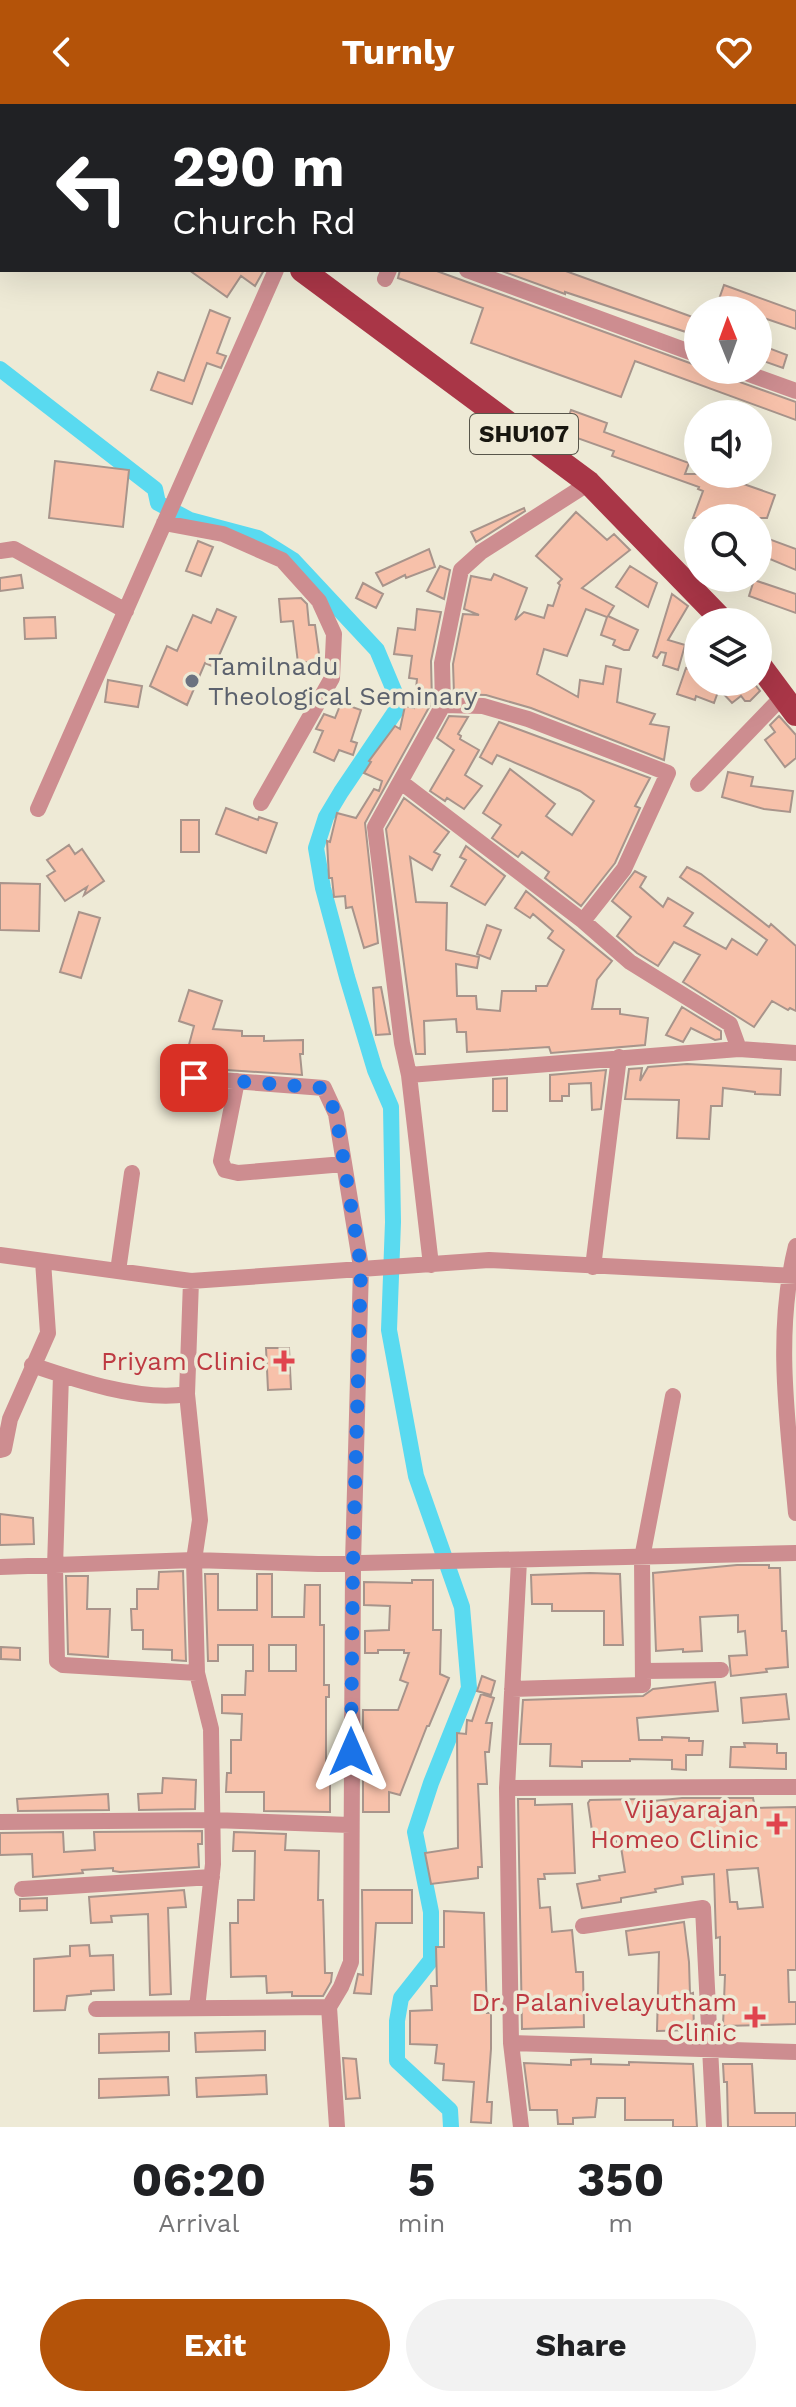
<!DOCTYPE html>
<html lang="en">
<head>
<meta charset="utf-8">
<style>
	:root { --surface:#fff; --page:#f2f2f2; --text:#202124; --muted:#757577; --accent:#b45309 }
	body { margin:0; font-family:"Work Sans",sans-serif; background:var(--page); color:var(--text); height:100vh; display:flex; flex-direction:column; font-size:30px; white-space:nowrap }
	* { box-sizing:border-box; margin:0 }
	p { font-size:26px; color:var(--muted) }
	.icon { flex:none; width:44px; height:44px; fill:none; stroke:currentColor; stroke-width:2; stroke-linecap:round; stroke-linejoin:round }
	.map { position:relative; height:2023px; overflow:hidden }
	.details { display:flex; flex-direction:column; background:var(--surface); flex:1 }
	.details>* { flex:none }
	.guide { position:absolute; left:0px; top:0px; width:796px; height:168px; box-shadow:0 8px 32px #0002; background:#202124; color:#fff; overflow:hidden }
	.needle { width:52px; rotate:359deg }
	.fabs { position:absolute; left:684px; top:192px; display:grid; gap:16px }
	.fabs a { display:grid; place-items:center; width:88px; height:88px; border-radius:50%; background:var(--surface); box-shadow:0 8px 32px #0002; font-size:40px }
	.pin { position:absolute; display:grid; place-items:center; width:68px; height:68px; color:#fff; margin:-34px; border-radius:16px; box-shadow:0 4px 12px #0006 }
	.me { position:absolute; width:88px; margin:-44px; rotate:0deg; stroke-linejoin:round; filter:drop-shadow(0 0 6px #0008) }
	.turn { display:flex; align-items:center; gap:28px; height:168px; padding:0 40px; font-size:36px }
	.turn .icon { width:104px; height:104px; stroke-width:2.5 }
	.turn b { display:block; font-size:56px; line-height:68px }
	.eta { display:flex; justify-content:space-evenly; align-items:center; height:136px; text-align:center }
	.eta b { font-size:48px; font-weight:700; line-height:56px }
	.action { display:flex; gap:16px; margin-top:auto; padding:16px 40px }
	.action a { flex:1; height:92px; border-radius:48px; background:var(--accent); color:#fff; font-size:32px; font-weight:700; line-height:92px; text-align:center }
	.action a+a { background:var(--page); color:var(--text) }
	header { display:flex; justify-content:space-between; align-items:center; height:104px; padding:0 40px; background:var(--accent); color:#fff; font-size:36px; font-weight:700 }
	.map>svg:first-child { display:block }
	.green { fill:#b5cb7f }
	.lines { fill:none; stroke-linecap:round; stroke-linejoin:round }
	.canal { stroke:#59daf0; stroke-width:16 }
	.building { fill:#f7c1aa; stroke:#a8948b; stroke-width:2; fill-rule:evenodd }
	.path { stroke:#79776a; stroke-width:3; stroke-dasharray:4 6; stroke-linecap:butt }
	.street { stroke:#cd8d90; stroke-width:16 }
	.primary { stroke:#a93647; stroke-width:24 }
	.route { stroke:#1a73e8; stroke-width:14; stroke-dasharray:0 25.2 }
	.worship-dot { fill:#6b7280; stroke:#eeead6; stroke-width:3 }
	.health-dot { fill:#e0444e; stroke:#eeead6; stroke-width:3 }
	.labels { text-anchor:middle; dominant-baseline:central; stroke-width:7; stroke-linejoin:round; paint-order:stroke }
	.shield { fill:#eeead6; stroke:#58564b; stroke-width:2 }
	.shield-label { font-size:24px; font-weight:bold; fill:#181710 }
	.worship-label { font-size:26px; fill:#5b616d; stroke:#eeead6; text-anchor:start }
	.health-label { font-size:26px; fill:#be3a42; stroke:#eeead6; text-anchor:end }
</style>
</head>
<body>
<header><svg class="icon" aria-label="back" viewBox="0 0 24 24"><path d="M15 5l-7 7 7 7"/></svg>Turnly<svg class="icon" aria-label="heart" viewBox="0 0 24 24"><path d="M12 20l-8-8c-3-5 5-10 8-4 3-6 11-1 8 4z"/></svg></header>
<div class="map">
<svg width="796" height="2023" viewBox="0 0 796 2023">
	<rect width="100%" height="100%" fill="#eeead6"/>
	<path class="green" d="M 141,0 L 426,0 L 143,2 Z"/>
	<g class="lines">
		<path class="canal" d="M 0,265 L 155,385 L 158,399 L 190,416 L 258,434 L 293,456 L 377,546 L 398,596 L 395,608 L 341,688 L 326,713 L 316,744 L 323,784 L 347,873 L 375,966 L 391,1003 L 393,1118 L 389,1226 L 416,1372 L 462,1503 L 469,1584 L 431,1679 L 415,1728 L 431,1808 L 431,1856 L 401,1894 L 397,1917 L 397,1957 L 450,2006 L 451,2023"/>
	</g>
	<path class="building" d="M 189,166 L 264,166 L 255,182 L 241,172 L 227,193 Z
		M 400,166 L 434,166 L 698,262 L 698,266 L 718,266 L 727,269 L 734,276 L 796,298 L 796,316 L 635,257 L 621,293 L 471,239 L 483,204 L 398,174 Z
		M 499,166 L 563,166 L 698,215 L 698,232 L 565,188 L 565,190 Z
		M 724,181 L 796,207 L 796,225 L 758,212 L 758,206 L 741,206 L 718,198 Z
		M 210,206 L 230,214 L 217,249 L 226,252 L 221,264 L 207,259 L 192,300 L 151,286 L 158,268 L 184,277 Z
		M 758,240 L 787,251 L 783,264 L 758,255 Z
		M 571,306 L 607,319 L 604,328 L 689,359 L 685,370 L 715,370 L 775,391 L 767,414 L 693,414 L 703,387 L 698,385 L 699,383 L 612,352 L 614,347 L 563,329 Z
		M 55,357 L 129,366 L 123,423 L 49,414 Z
		M 524,404 L 525,407 L 476,438 L 471,428 Z
		M 576,408 L 607,436 L 614,430 L 630,446 L 582,484 L 614,502 L 608,512 L 638,526 L 629,546 L 624,546 L 613,541 L 615,536 L 601,531 L 607,513 L 586,505 L 567,552 L 544,545 L 537,570 L 578,593 L 580,576 L 603,580 L 606,562 L 621,565 L 617,598 L 655,610 L 650,620 L 669,623 L 664,656 L 531,604 L 486,591 L 454,590 L 453,560 L 463,510 L 479,511 L 464,505 L 471,472 L 491,476 L 494,470 L 527,484 L 515,516 L 524,508 L 544,514 L 548,501 L 553,502 L 560,481 L 558,479 L 562,475 L 536,452 Z
		M 758,431 L 796,445 L 796,466 L 758,450 Z
		M 198,437 L 213,443 L 201,472 L 186,467 Z
		M 429,445 L 435,463 L 406,474 L 405,471 L 383,482 L 376,469 Z
		M 440,462 L 450,466 L 444,495 L 427,487 Z
		M 630,462 L 657,479 L 648,503 L 616,483 Z
		M 21,471 L 23,484 L 0,487 L 0,474 Z
		M 754,476 L 796,490 L 796,509 L 749,492 Z
		M 363,479 L 383,490 L 376,504 L 356,494 Z
		M 672,490 L 688,502 L 668,536 L 685,541 L 678,566 L 663,561 L 666,549 L 661,548 L 657,554 L 653,552 Z
		M 301,494 L 307,500 L 309,521 L 315,521 L 320,557 L 298,559 L 293,517 L 281,518 L 279,495 Z
		M 217,505 L 236,513 L 214,563 L 205,559 L 187,601 L 150,582 L 167,542 L 177,547 L 193,511 L 211,519 Z
		M 417,505 L 441,508 L 431,557 L 432,598 L 365,719 L 378,839 L 364,844 L 352,803 L 346,804 L 345,792 L 334,793 L 332,774 L 329,774 L 327,737 L 330,738 L 337,709 L 356,714 L 374,685 L 379,687 L 382,677 L 364,669 L 371,658 L 369,657 L 395,622 L 400,625 L 405,602 L 414,604 L 417,575 L 409,574 L 412,552 L 394,550 L 398,524 L 415,526 Z
		M 55,513 L 56,534 L 25,535 L 24,514 Z
		M 686,564 L 698,568 L 698,578 L 722,578 L 721,580 L 732,584 L 728,578 L 753,578 L 760,587 L 750,597 L 745,597 L 741,592 L 732,599 L 719,585 L 714,599 L 696,592 L 695,596 L 677,590 Z
		M 108,576 L 142,582 L 138,603 L 105,598 Z
		M 341,599 L 361,606 L 351,637 L 357,639 L 353,651 L 339,646 L 334,657 L 314,648 L 323,627 L 316,625 L 324,610 L 335,614 Z
		M 449,612 L 468,613 L 458,630 L 461,632 L 460,635 L 479,646 L 465,671 L 482,682 L 464,705 L 447,694 L 445,697 L 430,687 L 454,646 L 437,634 Z
		M 779,612 L 796,631 L 796,654 L 785,663 L 765,636 L 775,628 L 770,621 Z
		M 499,618 L 650,674 L 635,702 L 640,704 L 615,759 L 581,802 L 545,774 L 549,768 L 522,748 L 518,753 L 492,734 L 501,721 L 483,709 L 510,665 L 555,700 L 546,712 L 572,731 L 594,697 L 580,687 L 497,651 L 492,660 L 480,653 Z
		M 728,668 L 753,673 L 751,682 L 793,687 L 790,708 L 764,705 L 722,693 Z
		M 404,694 L 449,728 L 434,748 L 440,751 L 432,766 L 410,753 L 416,798 L 447,799 L 446,846 L 479,853 L 477,864 L 456,860 L 457,892 L 476,892 L 477,905 L 500,907 L 502,887 L 536,887 L 536,882 L 547,882 L 564,846 L 548,834 L 553,827 L 533,810 L 530,814 L 515,804 L 526,787 L 612,857 L 597,876 L 592,905 L 620,905 L 620,910 L 648,914 L 645,941 L 551,949 L 549,943 L 467,948 L 466,928 L 457,928 L 456,915 L 424,917 L 425,950 L 416,950 L 386,725 Z
		M 226,704 L 258,716 L 259,713 L 277,719 L 266,749 L 216,730 Z
		M 181,716 L 199,716 L 199,748 L 181,748 Z
		M 69,741 L 75,750 L 82,745 L 104,777 L 84,791 L 87,783 L 65,797 L 47,772 L 55,767 L 47,756 Z
		M 466,742 L 505,772 L 485,801 L 451,782 L 466,756 L 460,753 Z
		M 687,763 L 701,770 L 769,823 L 771,820 L 796,842 L 796,907 L 790,904 L 788,906 L 772,897 L 754,923 L 683,878 L 700,851 L 674,838 L 658,862 L 637,849 L 617,832 L 631,813 L 612,797 L 635,767 L 646,773 L 640,783 L 663,803 L 668,794 L 693,809 L 684,822 L 726,845 L 732,835 L 757,851 L 767,836 L 680,773 Z
		M 0,779 L 40,780 L 39,827 L 0,826 Z
		M 79,808 L 100,814 L 81,874 L 60,868 Z
		M 487,821 L 501,826 L 490,855 L 477,850 Z
		M 381,883 L 390,930 L 376,931 L 373,884 Z
		M 189,886 L 222,897 L 213,925 L 242,927 L 242,932 L 264,932 L 264,937 L 303,936 L 303,950 L 300,950 L 302,971 L 183,963 L 194,922 L 179,917 Z
		M 682,903 L 721,927 L 721,935 L 715,936 L 691,924 L 683,938 L 666,931 Z
		M 687,960 L 781,965 L 780,991 L 755,990 L 755,988 L 723,984 L 722,1002 L 711,1002 L 709,1035 L 677,1034 L 679,996 L 625,995 L 629,965 L 642,964 L 640,977 L 648,963 Z
		M 606,966 L 601,1005 L 592,1006 L 591,979 L 569,980 L 569,992 L 562,992 L 562,997 L 550,997 L 550,971 Z
		M 507,974 L 507,1007 L 493,1007 L 493,975 Z
		M 266,1244 L 289,1244 L 291,1285 L 268,1286 Z
		M 0,1410 L 33,1414 L 34,1440 L 0,1441 Z
		M 737,1461 L 769,1461 L 769,1464 L 780,1464 L 782,1527 L 786,1527 L 788,1563 L 766,1565 L 767,1568 L 731,1572 L 729,1552 L 747,1551 L 745,1527 L 738,1528 L 738,1511 L 700,1513 L 702,1547 L 683,1548 L 683,1545 L 656,1547 L 653,1469 Z
		M 183,1467 L 186,1557 L 172,1556 L 172,1546 L 143,1545 L 143,1526 L 132,1526 L 131,1505 L 137,1505 L 137,1485 L 158,1485 L 159,1468 Z
		M 590,1469 L 620,1470 L 623,1541 L 604,1541 L 604,1507 L 552,1507 L 552,1500 L 532,1500 L 531,1471 Z
		M 205,1470 L 218,1470 L 218,1506 L 257,1506 L 257,1470 L 272,1470 L 272,1513 L 304,1513 L 305,1481 L 320,1481 L 320,1521 L 324,1521 L 324,1581 L 329,1581 L 329,1593 L 326,1593 L 326,1674 L 330,1675 L 330,1708 L 264,1707 L 264,1688 L 226,1688 L 227,1669 L 231,1669 L 231,1636 L 241,1636 L 242,1610 L 222,1609 L 222,1591 L 245,1591 L 246,1567 L 253,1567 L 253,1541 L 218,1541 L 218,1557 L 208,1557 ZM 269,1541 L 296,1541 L 296,1567 L 269,1567 Z
		M 66,1472 L 88,1472 L 87,1505 L 110,1505 L 108,1553 L 68,1550 Z
		M 412,1476 L 433,1476 L 433,1526 L 441,1526 L 440,1570 L 449,1574 L 429,1622 L 427,1622 L 400,1691 L 389,1688 L 389,1708 L 363,1708 L 363,1606 L 398,1606 L 408,1579 L 400,1576 L 409,1549 L 404,1549 L 404,1546 L 378,1546 L 378,1549 L 365,1549 L 365,1527 L 389,1526 L 390,1502 L 364,1501 L 364,1478 L 412,1479 Z
		M 1,1543 L 20,1544 L 20,1556 L 1,1555 Z
		M 482,1572 L 495,1577 L 491,1591 L 477,1587 Z
		M 715,1578 L 718,1607 L 637,1614 L 639,1636 L 662,1636 L 662,1633 L 689,1634 L 689,1637 L 703,1637 L 702,1651 L 686,1651 L 686,1666 L 672,1665 L 672,1656 L 630,1655 L 630,1657 L 582,1657 L 582,1663 L 550,1662 L 551,1640 L 520,1640 L 523,1596 L 643,1592 L 653,1585 Z
		M 481,1590 L 494,1594 L 486,1619 L 492,1619 L 489,1648 L 485,1648 L 487,1680 L 478,1680 L 482,1763 L 478,1763 L 478,1774 L 431,1780 L 425,1749 L 458,1744 L 457,1629 L 466,1630 L 467,1616 L 472,1617 Z
		M 786,1590 L 789,1615 L 743,1619 L 741,1594 Z
		M 744,1639 L 777,1640 L 777,1649 L 786,1649 L 786,1665 L 730,1663 L 731,1643 L 745,1643 Z
		M 163,1674 L 196,1676 L 195,1705 L 139,1706 L 138,1690 L 162,1689 Z
		M 108,1690 L 109,1706 L 18,1707 L 17,1695 Z
		M 682,1694 L 753,1694 L 755,1704 L 796,1703 L 796,1866 L 788,1866 L 789,1898 L 796,1898 L 796,1920 L 723,1922 L 725,1871 L 720,1871 L 720,1833 L 716,1834 L 714,1770 L 682,1773 L 683,1780 L 655,1785 L 656,1788 L 621,1794 L 621,1798 L 582,1804 L 577,1780 L 600,1776 L 599,1772 L 625,1768 L 621,1743 L 616,1744 L 616,1734 L 596,1735 L 596,1727 L 592,1727 L 588,1699 L 590,1696 L 644,1695 L 644,1698 ZM 758,1764 L 763,1803 L 738,1805 L 737,1798 L 730,1798 L 727,1766 Z
		M 518,1695 L 535,1695 L 535,1701 L 572,1700 L 575,1769 L 544,1770 L 545,1775 L 538,1775 L 540,1804 L 550,1803 L 552,1828 L 572,1826 L 576,1868 L 583,1868 L 584,1923 L 522,1925 Z
		M 202,1727 L 202,1740 L 198,1740 L 199,1763 L 120,1768 L 113,1767 L 113,1764 L 82,1766 L 83,1769 L 33,1773 L 32,1750 L 0,1751 L 0,1729 L 63,1728 L 64,1748 L 95,1746 L 94,1728 Z
		M 234,1728 L 286,1730 L 285,1746 L 319,1747 L 318,1796 L 323,1796 L 325,1869 L 332,1869 L 331,1878 L 323,1892 L 292,1892 L 292,1888 L 267,1889 L 266,1872 L 231,1873 L 230,1819 L 238,1819 L 238,1796 L 254,1796 L 255,1747 L 233,1747 Z
		M 184,1786 L 186,1803 L 168,1804 L 171,1890 L 150,1891 L 148,1810 L 111,1812 L 112,1818 L 91,1819 L 89,1793 Z
		M 362,1786 L 412,1786 L 412,1819 L 376,1819 L 371,1890 L 354,1889 L 358,1870 L 363,1871 Z
		M 47,1794 L 47,1806 L 20,1807 L 20,1795 Z
		M 444,1807 L 484,1809 L 487,1909 L 491,1909 L 491,1945 L 487,1998 L 492,1998 L 491,2019 L 471,2018 L 474,1978 L 443,1976 L 444,1960 L 435,1959 L 437,1941 L 410,1940 L 410,1907 L 432,1906 L 431,1882 L 437,1882 L 436,1843 L 444,1843 Z
		M 684,1818 L 689,1858 L 690,1890 L 693,1889 L 694,1926 L 657,1927 L 659,1848 L 629,1851 L 626,1827 Z
		M 89,1841 L 90,1852 L 113,1851 L 114,1886 L 91,1887 L 91,1890 L 67,1892 L 65,1906 L 34,1907 L 34,1855 L 70,1852 L 70,1842 Z
		M 265,1927 L 265,1946 L 196,1948 L 195,1929 Z
		M 169,1928 L 169,1947 L 99,1949 L 99,1930 Z
		M 343,1954 L 356,1955 L 360,1994 L 346,1995 Z
		M 591,1955 L 591,1960 L 629,1961 L 629,1958 L 693,1960 L 697,2023 L 673,2023 L 673,2016 L 625,2016 L 625,1994 L 597,1994 L 595,2013 L 573,2014 L 573,2020 L 558,2020 L 557,2006 L 530,2006 L 524,1959 L 571,1961 L 571,1956 Z
		M 723,1960 L 752,1960 L 755,2009 L 796,2009 L 796,2023 L 728,2023 L 727,1978 L 724,1978 Z
		M 266,1971 L 267,1990 L 197,1993 L 196,1974 Z
		M 168,1973 L 169,1991 L 99,1994 L 99,1975 Z"/>
	<g class="lines">
		<path class="path" d="M 165,0 L 168,2
			M 403,2 L 405,0"/>
		<path class="street" d="M 794,82 L 796,81
			M 467,166 L 698,251
			M 385,175 L 389,166
			M 738,266 L 796,287
			M 164,419 L 223,430 L 282,456 L 319,497 L 334,530 L 332,574 L 261,699
			M 0,447 L 14,445 L 126,507
			M 401,678 L 583,817 L 630,858 L 730,920 L 739,945 L 796,949
			M 698,680 L 783,592
			M 38,705 L 276,166
			M 583,817 L 624,765 L 668,669 L 528,615 L 483,602 L 443,601 L 442,559 L 461,466 L 481,448 L 589,379
			M 409,971 L 739,945
			M 194,974 L 324,984 L 336,1010 L 361,1163 L 353,1459 L 351,1858 L 341,1883 L 329,1903 L 337,2023
			M 237,977 L 221,1057 L 225,1066 L 238,1069 L 344,1060
			M 796,1142 C 774,1230 788,1320 796,1409
			M 0,1151 L 191,1177 L 489,1156 L 796,1172
			M 431,1161 L 409,971 L 402,939 L 375,723 L 443,601
			M 593,1163 L 619,953
			M 118,1167 L 132,1069
			M 32,1261 C 76,1276 141,1298 187,1290
			M 61,1271 L 55,1463 L 57,1557 L 63,1561 L 197,1569 L 194,1456 L 200,1416 L 187,1290 L 191,1177
			M 0,1346 L 4,1345 L 10,1315 L 48,1229 L 43,1157
			M 519,1457 L 507,1684 L 511,1939 L 521,2023
			M 0,1463 L 194,1456 L 318,1460 L 796,1449
			M 644,1567 L 721,1566
			M 512,1585 L 643,1581 L 642,1454 L 673,1292
			M 507,1684 L 796,1683
			M 0,1718 L 212,1716 L 350,1721
			M 22,1785 L 212,1773
			M 583,1822 L 703,1804 L 714,2023
			M 197,1904 L 213,1760 L 211,1625 L 197,1569
			M 96,1905 L 329,1903
			M 511,1939 L 796,1948"/>
		<path class="primary" d="M 66,0 L 69,2
			M 122,0 L 125,2
			M 302,166 L 589,379 L 724,518
			M 758,559 L 796,610"/>
	</g>
	<g class="lines">
		<path class="route" d="M 194,974 L 324,984 L 336,1010 L 361,1163 L 353,1459 L 351,1648"/>
	</g>
	<circle class="worship-dot" cx="192" cy="577" r="8"/>
	<g class="health-dot">
		<path d="M280 1245h8v8h8v8h-8v8h-8v-8h-8v-8h8z"/>
		<path d="M773 1708h8v8h8v8h-8v8h-8v-8h-8v-8h8z"/>
		<path d="M751 1901h8v8h8v8h-8v8h-8v-8h-8v-8h8z"/>
	</g>
	<g class="labels">
		<rect class="shield" x="470" y="310" width="108" height="40" rx="6"/>
		<g class="shield-label">
			<text x="524" y="330">SHU107</text>
		</g>
		<g class="worship-label">
			<text x="208" y="562">Tamilnadu<tspan x="208" dy="30">Theological Seminary</tspan></text>
		</g>
		<g class="health-label">
			<text x="266" y="1257">Priyam Clinic</text>
			<text x="759" y="1705">Vijayarajan<tspan x="759" dy="30">Homeo Clinic</tspan></text>
			<text x="737" y="1898">Dr. Palanivelayutham<tspan x="737" dy="30">Clinic</tspan></text>
		</g>
	</g>
</svg>
<div class="fabs">
<a><svg class="needle" viewBox="-14 -14 28 28"><path d="M0-13l5 13h-10z" fill="#e53935"/><path d="M0 13l5-13h-10z" fill="#757577"/></svg></a>
<a><svg class="icon" aria-label="sound" viewBox="0 0 24 24"><path d="M4 9h4l5-4v14l-5-4H4zM17 9q2 3 0 6"/></svg></a>
<a><svg class="icon" aria-label="search" viewBox="0 0 24 24"><circle cx="10" cy="10" r="6"/><path d="M15 15l6 6"/></svg></a>
<a><svg class="icon" aria-label="layers" viewBox="0 0 24 24"><path d="M12 4l9 5-9 5-9-5zM3 14l9 5 9-5"/></svg></a>
</div>
<div class="pin" style="left:194px;top:974px;background:#d93025"><svg class="icon" aria-label="arrive" viewBox="0 0 24 24"><path d="M6 21V4h12l-3 4 3 4H6"/></svg></div>
<svg class="me" style="left:351px;top:1648px" viewBox="-20 -20 40 40"><path d="M0-17L14 15 0 8-14 15z" fill="#1a73e8" stroke="#fff" stroke-width="4"/></svg>
<div class="guide">
<div class="turn"><svg class="icon" aria-label="left" viewBox="0 0 24 24"><path d="M17 20v-9H6M10 6l-5 5 5 5"/></svg><div><b>290 m</b>Church Rd</div></div>
</div>
</div>
<section class="details">
<div class="eta">
<div><b>06:20</b><p>Arrival</p></div>
<div><b>5</b><p>min</p></div>
<div><b>350</b><p>m</p></div>
</div>
<div class="action"><a>Exit</a><a>Share</a></div>
</section>
</body>
</html>
